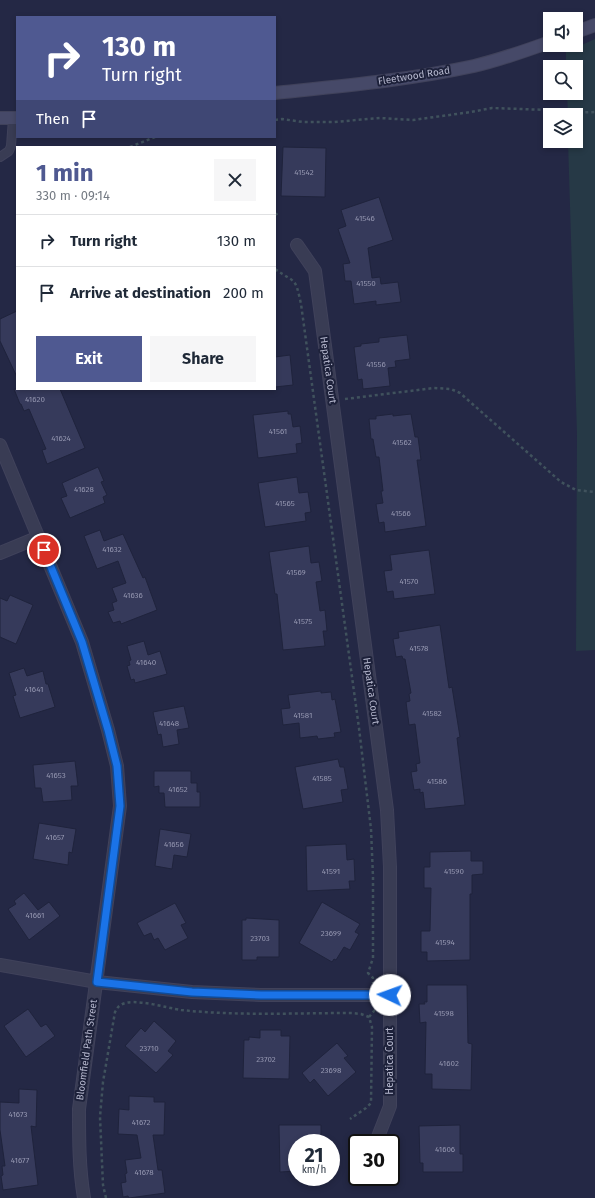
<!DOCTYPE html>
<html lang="en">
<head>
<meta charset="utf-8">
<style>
	:root { --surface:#fff; --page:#f6f6f7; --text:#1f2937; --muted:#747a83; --line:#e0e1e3; --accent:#4f5991 }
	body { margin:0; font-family:"Fira Sans",sans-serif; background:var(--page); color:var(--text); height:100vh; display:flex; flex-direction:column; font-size:15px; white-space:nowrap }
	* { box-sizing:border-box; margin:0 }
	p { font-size:13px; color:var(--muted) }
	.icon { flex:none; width:22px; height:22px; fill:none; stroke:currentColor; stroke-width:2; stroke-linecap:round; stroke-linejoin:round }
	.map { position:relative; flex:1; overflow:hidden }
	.side { position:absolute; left:16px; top:146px; width:260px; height:244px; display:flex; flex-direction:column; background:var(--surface); border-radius:0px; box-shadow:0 2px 6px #0003 }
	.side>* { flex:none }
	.top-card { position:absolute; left:16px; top:16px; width:260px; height:122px; border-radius:0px; box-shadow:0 2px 6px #0003; background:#4f5991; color:#fff; overflow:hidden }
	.controls { position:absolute; left:543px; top:12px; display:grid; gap:8px }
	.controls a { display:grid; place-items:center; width:40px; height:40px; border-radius:0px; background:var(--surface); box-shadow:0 2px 6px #0003; font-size:20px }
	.speed { position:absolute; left:288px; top:1134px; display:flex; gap:8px; font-size:20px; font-weight:700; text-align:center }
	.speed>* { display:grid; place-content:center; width:52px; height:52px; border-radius:50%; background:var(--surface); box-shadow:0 2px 6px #0003; line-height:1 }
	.speed small { font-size:10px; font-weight:400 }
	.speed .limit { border:2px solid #111; border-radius:6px; background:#fff; color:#111 }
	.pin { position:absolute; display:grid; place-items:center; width:34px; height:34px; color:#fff; margin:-17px; border:2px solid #fff; border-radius:50%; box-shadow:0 1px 4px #0007 }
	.me { position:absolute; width:44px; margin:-22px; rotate:273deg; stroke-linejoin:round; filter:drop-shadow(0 0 3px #0008) }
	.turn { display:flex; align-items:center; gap:14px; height:84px; padding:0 20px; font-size:18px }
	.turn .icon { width:52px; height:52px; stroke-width:2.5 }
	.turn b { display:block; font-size:28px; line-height:34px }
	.then { display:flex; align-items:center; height:38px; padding:0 20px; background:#0003; gap:8px; font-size:15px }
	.round { display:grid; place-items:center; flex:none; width:42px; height:42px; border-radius:0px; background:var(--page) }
	.headline { display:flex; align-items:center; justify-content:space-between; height:68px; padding:0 20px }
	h1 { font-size:24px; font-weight:700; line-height:30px; color:var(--accent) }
	.cta { display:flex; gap:8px; margin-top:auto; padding:8px 20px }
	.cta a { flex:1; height:46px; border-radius:0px; background:var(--accent); color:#fff; font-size:16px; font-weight:700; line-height:46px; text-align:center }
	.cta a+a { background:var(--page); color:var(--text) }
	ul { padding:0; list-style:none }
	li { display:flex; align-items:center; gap:12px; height:52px; padding:0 20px; border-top:1px solid var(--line) }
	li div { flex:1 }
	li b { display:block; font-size:15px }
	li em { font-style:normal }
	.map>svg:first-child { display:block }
	.green { fill:#263946 }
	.building { fill:#363a5b; stroke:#1f233c }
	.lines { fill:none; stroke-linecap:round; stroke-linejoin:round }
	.service-casing { stroke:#40425b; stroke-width:10 }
	.minor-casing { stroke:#40425b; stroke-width:14 }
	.secondary-casing { stroke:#40425b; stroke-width:14 }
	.path { stroke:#40525d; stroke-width:2.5; stroke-dasharray:3 3; stroke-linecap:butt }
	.service { stroke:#393c54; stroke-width:8 }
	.minor { stroke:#393c54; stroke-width:12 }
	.secondary { stroke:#464968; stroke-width:12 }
	.route-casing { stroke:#114b97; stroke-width:10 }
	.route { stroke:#1a73e8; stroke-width:7 }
	.labels { text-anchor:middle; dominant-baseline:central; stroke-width:4; stroke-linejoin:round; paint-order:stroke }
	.number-label { font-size:8px; fill:#9496b0 }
	.street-label { font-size:10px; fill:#b6b8ce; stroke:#1d213a }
</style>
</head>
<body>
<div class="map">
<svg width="595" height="1198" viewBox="0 0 595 1198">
	<rect width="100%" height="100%" fill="#242845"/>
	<path class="green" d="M 595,39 L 595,650 L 576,651 L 577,434 L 568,141 L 576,141 L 576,115 L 568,115 L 567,93 L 576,93 L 576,67 L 566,67 L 566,52 Z"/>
	<path class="building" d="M 283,147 L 326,148 L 325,197 L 281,196 Z
		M 379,197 L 393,240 L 368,248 L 372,278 L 380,277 L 381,284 L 398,282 L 401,302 L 376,305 L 376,301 L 354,304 L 351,281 L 345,281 L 343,264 L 350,263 L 338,229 L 346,226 L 341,210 Z
		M 17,311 L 17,377 L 0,341 L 0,319 Z
		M 407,335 L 410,359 L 395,361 L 396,367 L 388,368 L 390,386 L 363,389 L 362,379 L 358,380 L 354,347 L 361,346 L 361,344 L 379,342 L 379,338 Z
		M 290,355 L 293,385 L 275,387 L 275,357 Z
		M 14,389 L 60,389 L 85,448 L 47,464 L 42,450 L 46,449 L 29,409 L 24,411 L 21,404 L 20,404 Z
		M 288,411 L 288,414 L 291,414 L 293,427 L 300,426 L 302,443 L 296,444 L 297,453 L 258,458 L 253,415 Z
		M 393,414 L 393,416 L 411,414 L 415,437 L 418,437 L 421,460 L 417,460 L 426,526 L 385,532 L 384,522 L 379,523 L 376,504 L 383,503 L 381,491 L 383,491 L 379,457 L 376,457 L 373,439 L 371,439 L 369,419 L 376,419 L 376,416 Z
		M 98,467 L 104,481 L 101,482 L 107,495 L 103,497 L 105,503 L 70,518 L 61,498 L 67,496 L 62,483 Z
		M 297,477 L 299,493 L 308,492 L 311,512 L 305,513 L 306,521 L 265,527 L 258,483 Z
		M 100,530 L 104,541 L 123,534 L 143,578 L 145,577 L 157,610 L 121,624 L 120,621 L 113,623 L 108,612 L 114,610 L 112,603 L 117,601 L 112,588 L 126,583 L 118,561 L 97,569 L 84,536 Z
		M 309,546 L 311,563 L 319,562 L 322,581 L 316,582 L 320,611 L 325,610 L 327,631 L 323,631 L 325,646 L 283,650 L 277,594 L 275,594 L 269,552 Z
		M 429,550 L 435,594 L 394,599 L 393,591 L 387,592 L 384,571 L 392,570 L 390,555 Z
		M 10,595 L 33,605 L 16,644 L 0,637 L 0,598 L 7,601 Z
		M 440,625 L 449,688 L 452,687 L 460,737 L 457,738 L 465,805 L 425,809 L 423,792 L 420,793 L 420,789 L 414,790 L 411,772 L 417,771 L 416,764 L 420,763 L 415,724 L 409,725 L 406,702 L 410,701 L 409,694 L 411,693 L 405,659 L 403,659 L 402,656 L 396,657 L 393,639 L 399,638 L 398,632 Z
		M 144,641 L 148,655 L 160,651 L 167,674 L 135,683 L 134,679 L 131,680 L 127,666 L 130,665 L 129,661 L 131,660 L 127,646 Z
		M 24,668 L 27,676 L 43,671 L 46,684 L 48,684 L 55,707 L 20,718 L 13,696 L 16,695 L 9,673 Z
		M 321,691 L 321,693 L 331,692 L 332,700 L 335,699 L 341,732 L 334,733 L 335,737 L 318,739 L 317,736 L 300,738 L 299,723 L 283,725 L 281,709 L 290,708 L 288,695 Z
		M 184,706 L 189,728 L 177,730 L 179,744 L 163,747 L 161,734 L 158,735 L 153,712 Z
		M 338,759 L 340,767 L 344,767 L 348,789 L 341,790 L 343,802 L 303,809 L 295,767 Z
		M 75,761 L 78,786 L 71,786 L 72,800 L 43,802 L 41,788 L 35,788 L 33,765 Z
		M 154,771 L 191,771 L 191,783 L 197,783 L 197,792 L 200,792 L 200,807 L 165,807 L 164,793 L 159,793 L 159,786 L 154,787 Z
		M 39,823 L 76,829 L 72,853 L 69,852 L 68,865 L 33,859 Z
		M 160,829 L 191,834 L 187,857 L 174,855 L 172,869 L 155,866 Z
		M 346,844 L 347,860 L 354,859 L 355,881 L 349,881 L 350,889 L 307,891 L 306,846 Z
		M 471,851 L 471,861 L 483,861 L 483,874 L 472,875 L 472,894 L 470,894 L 470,960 L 427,961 L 427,952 L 421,952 L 421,931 L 430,931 L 431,888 L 424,888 L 424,867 L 430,867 L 430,852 Z
		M 24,893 L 38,910 L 49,902 L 60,916 L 29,940 L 8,909 L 16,904 L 14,901 Z
		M 322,902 L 360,924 L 355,932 L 359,934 L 350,950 L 344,947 L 336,960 L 334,959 L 332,962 L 299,943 Z
		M 175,903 L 186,923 L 181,925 L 188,938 L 165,950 L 158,938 L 154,940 L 151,933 L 144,936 L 137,923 Z
		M 246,918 L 279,920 L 279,957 L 257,957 L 257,960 L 242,960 L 242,920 L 246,920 Z
		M 427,985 L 467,985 L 468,1043 L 472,1044 L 471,1090 L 432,1089 L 432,1074 L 425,1074 L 426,1022 L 420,1023 L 419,1004 L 425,1004 L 424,1002 L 427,1002 Z
		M 28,1009 L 41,1027 L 46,1024 L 55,1036 L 26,1057 L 4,1026 Z
		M 154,1021 L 176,1041 L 168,1051 L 173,1055 L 156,1073 L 125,1046 L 141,1028 L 145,1032 Z
		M 260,1030 L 281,1030 L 281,1036 L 290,1036 L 289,1079 L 243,1078 L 244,1040 L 249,1040 L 249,1037 L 260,1038 Z
		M 337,1043 L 348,1056 L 344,1058 L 356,1072 L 328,1096 L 314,1079 L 310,1083 L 302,1073 Z
		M 19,1089 L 37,1090 L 36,1127 L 31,1126 L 38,1185 L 3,1190 L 1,1176 L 3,1175 L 2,1166 L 5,1166 L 0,1130 L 0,1102 L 19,1103 Z
		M 129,1096 L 154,1097 L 154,1102 L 165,1102 L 164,1135 L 153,1135 L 158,1170 L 162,1170 L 165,1193 L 129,1198 L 128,1196 L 123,1197 L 121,1183 L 126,1182 L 125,1174 L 127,1173 L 125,1160 L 141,1158 L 137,1135 L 118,1134 L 119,1109 L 129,1110 Z
		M 279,1125 L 321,1125 L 321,1143 L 297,1143 L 297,1171 L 280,1172 Z
		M 460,1125 L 460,1154 L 463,1154 L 463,1172 L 423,1172 L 423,1163 L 420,1163 L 419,1126 Z"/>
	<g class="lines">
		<defs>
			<path id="service" d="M 0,157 L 9,151 L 11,146 L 13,118"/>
			<path id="minor" d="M 297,245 L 315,271 L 387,810 L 390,867 L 390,1106 L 376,1142
				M 0,445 L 82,642 L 108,730 L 117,766 L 120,806 L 79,1109 C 79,1139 79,1169 84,1198
				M 0,553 L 39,537
				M 0,965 L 97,982 L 192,992 L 261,995 L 390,995"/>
			<path id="secondary" d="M 576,32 L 595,25
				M 275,93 C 342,86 409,80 474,66 C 500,60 525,51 550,42
				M 0,118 L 17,118"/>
		</defs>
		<use href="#service" class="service-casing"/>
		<use href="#minor" class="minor-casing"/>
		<use href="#secondary" class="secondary-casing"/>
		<path class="path" d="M 275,120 L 282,119 L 303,122 L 334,122 L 380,118 L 413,120 L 471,112 L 492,108 L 549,110 L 569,113 L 595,112
			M 130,147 L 155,137
			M 275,215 L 280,212
			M 275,269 C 296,284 295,276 301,304 L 359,728 L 371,829 L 373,877 L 373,958 L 368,973 L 373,978 L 373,983
			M 345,399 L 434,388 L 451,389 L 460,393 L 561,482 L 576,490 L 595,492
			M 369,1017 L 374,1011 L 374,1008
			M 106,1198 L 103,1185 L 100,1117 L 103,1082 L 115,1012 C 117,1009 118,1006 121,1005 C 132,997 167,1008 181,1010 C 237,1016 295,1013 352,1013 L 361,1014 L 369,1017 L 372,1027 L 371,1103 L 366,1108 L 350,1119"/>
		<use href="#service" class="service"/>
		<use href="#minor" class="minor"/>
		<use href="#secondary" class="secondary"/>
	</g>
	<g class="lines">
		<defs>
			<path id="route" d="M 44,550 L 82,642 L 108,730 L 117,766 L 120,806 L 97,982 L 192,992 L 261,995 L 390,995"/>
		</defs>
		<use href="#route" class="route-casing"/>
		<use href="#route" class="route"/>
	</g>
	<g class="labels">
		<g class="number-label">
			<text x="304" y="172">41542</text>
			<text x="365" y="218">41546</text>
			<text x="366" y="283">41550</text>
			<text x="376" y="364">41556</text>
			<text x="35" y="399">41620</text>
			<text x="278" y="431">41561</text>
			<text x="61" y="438">41624</text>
			<text x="402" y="442">41562</text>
			<text x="84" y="489">41628</text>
			<text x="285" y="503">41565</text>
			<text x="401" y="513">41566</text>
			<text x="112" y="549">41632</text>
			<text x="296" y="572">41569</text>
			<text x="409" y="581">41570</text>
			<text x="133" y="595">41636</text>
			<text x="303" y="621">41575</text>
			<text x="419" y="648">41578</text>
			<text x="146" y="662">41640</text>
			<text x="34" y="689">41641</text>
			<text x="432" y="713">41582</text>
			<text x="303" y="715">41581</text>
			<text x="169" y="723">41648</text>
			<text x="56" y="775">41653</text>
			<text x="322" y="778">41585</text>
			<text x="437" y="781">41586</text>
			<text x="178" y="789">41652</text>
			<text x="55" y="837">41657</text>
			<text x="174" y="844">41656</text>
			<text x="331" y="871">41591</text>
			<text x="454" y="871">41590</text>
			<text x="35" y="915">41661</text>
			<text x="331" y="933">23699</text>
			<text x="260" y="938">23703</text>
			<text x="445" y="942">41594</text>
			<text x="444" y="1013">41598</text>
			<text x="149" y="1048">23710</text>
			<text x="266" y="1059">23702</text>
			<text x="449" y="1063">41602</text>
			<text x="331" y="1070">23698</text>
			<text x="18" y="1114">41673</text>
			<text x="141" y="1122">41672</text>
			<text x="445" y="1149">41606</text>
			<text x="20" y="1160">41677</text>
			<text x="144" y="1172">41678</text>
		</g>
		<g class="street-label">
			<text transform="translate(414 76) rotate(-9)">Fleetwood Road</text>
			<text transform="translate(328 370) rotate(82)">Hepatica Court</text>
			<text transform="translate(371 691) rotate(82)">Hepatica Court</text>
			<text transform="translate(87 1050) rotate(-82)">Bloomfield Path Street</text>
			<text transform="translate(390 1061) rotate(-90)">Hepatica Court</text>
		</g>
	</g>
</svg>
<div class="controls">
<a><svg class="icon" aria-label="sound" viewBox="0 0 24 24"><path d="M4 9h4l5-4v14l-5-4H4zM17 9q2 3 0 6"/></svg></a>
<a><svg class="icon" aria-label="search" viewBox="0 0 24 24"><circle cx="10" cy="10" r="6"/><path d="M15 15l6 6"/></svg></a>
<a><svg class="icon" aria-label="layers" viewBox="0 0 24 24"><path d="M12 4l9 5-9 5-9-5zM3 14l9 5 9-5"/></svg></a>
</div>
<div class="speed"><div>21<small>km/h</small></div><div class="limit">30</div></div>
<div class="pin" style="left:44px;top:550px;background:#d93025"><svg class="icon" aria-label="arrive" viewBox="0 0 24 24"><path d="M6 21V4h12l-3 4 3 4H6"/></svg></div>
<svg class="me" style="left:390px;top:995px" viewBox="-20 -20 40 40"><circle r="19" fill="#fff"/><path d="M0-13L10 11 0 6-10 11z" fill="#1a73e8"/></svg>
<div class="top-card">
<div class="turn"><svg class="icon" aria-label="right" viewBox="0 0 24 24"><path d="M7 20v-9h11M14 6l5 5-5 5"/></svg><div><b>130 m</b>Turn right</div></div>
<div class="then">Then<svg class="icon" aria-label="arrive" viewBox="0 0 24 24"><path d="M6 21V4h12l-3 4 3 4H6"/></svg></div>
</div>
<section class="side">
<div class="headline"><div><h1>1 min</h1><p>330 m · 09:14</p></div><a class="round"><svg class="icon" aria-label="close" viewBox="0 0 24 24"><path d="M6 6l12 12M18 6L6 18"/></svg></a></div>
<ul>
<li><svg class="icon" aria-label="right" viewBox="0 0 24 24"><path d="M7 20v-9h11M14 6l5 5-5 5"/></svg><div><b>Turn right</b></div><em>130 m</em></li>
<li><svg class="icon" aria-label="arrive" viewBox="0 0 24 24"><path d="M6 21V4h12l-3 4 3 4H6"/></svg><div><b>Arrive at destination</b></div><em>200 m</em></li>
</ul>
<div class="cta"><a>Exit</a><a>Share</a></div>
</section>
</div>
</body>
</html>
